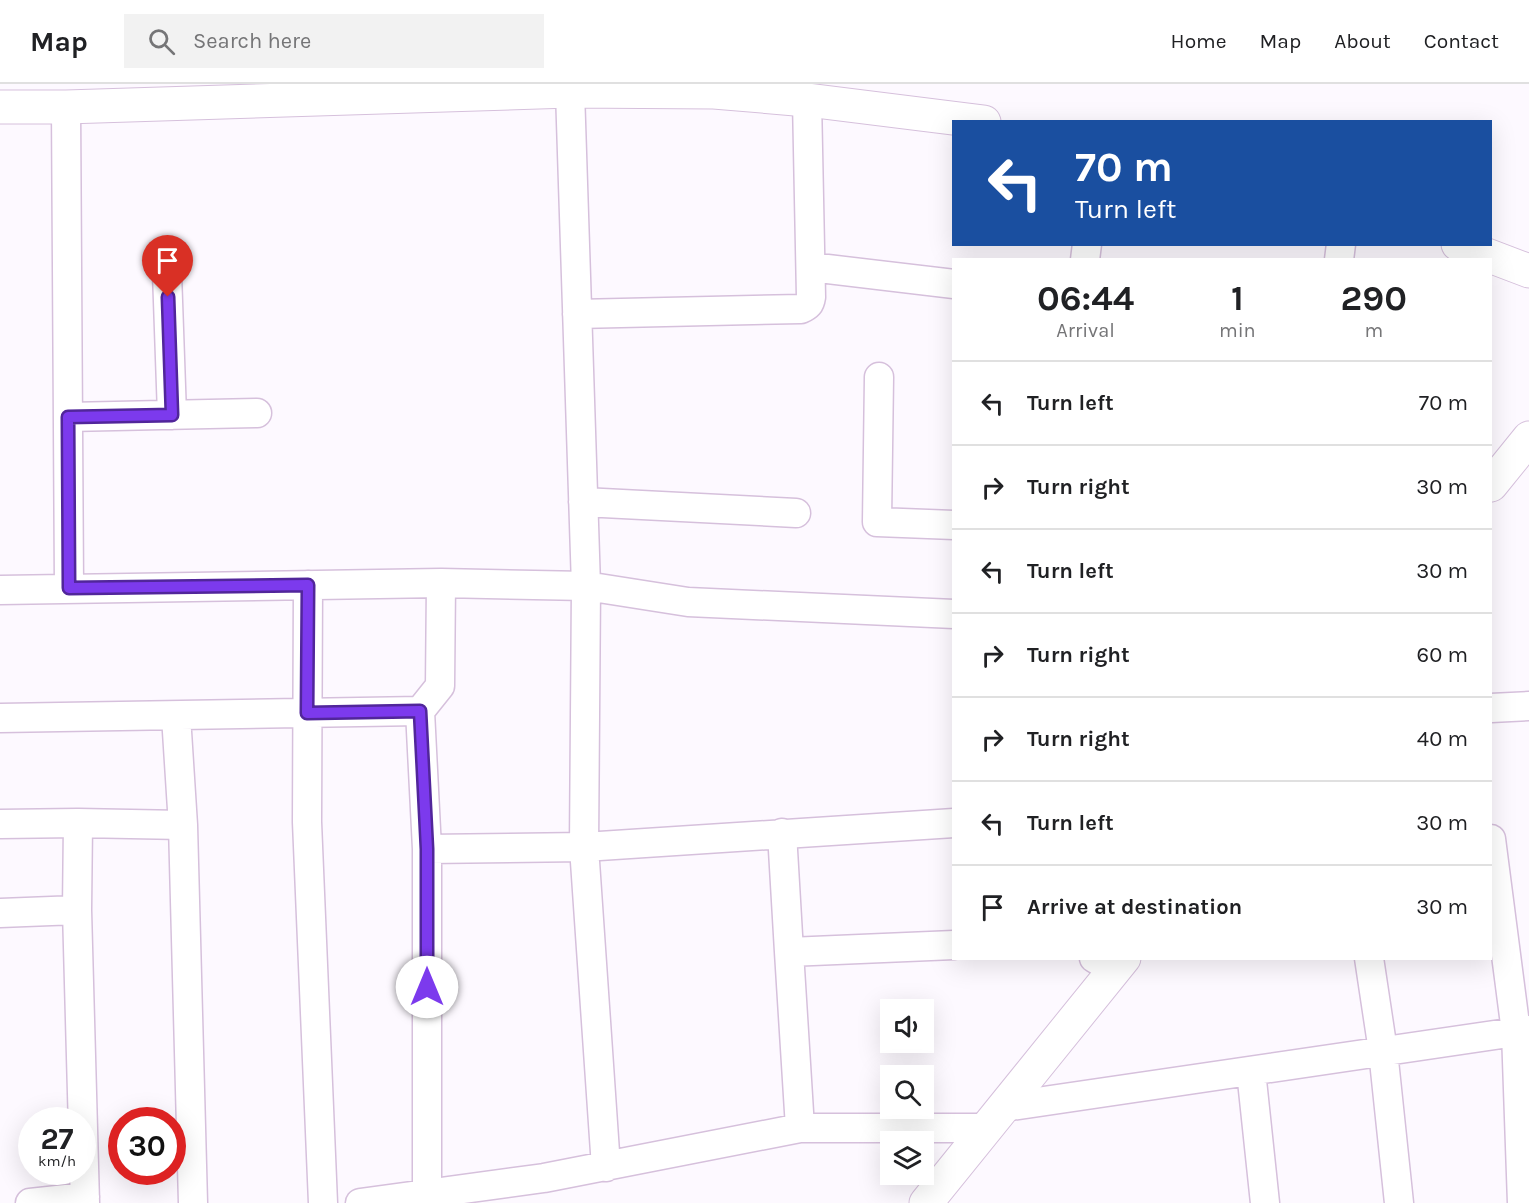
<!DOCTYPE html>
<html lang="en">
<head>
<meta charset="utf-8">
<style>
	:root { --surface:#fff; --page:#f2f2f2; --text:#202124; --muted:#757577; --line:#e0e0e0 }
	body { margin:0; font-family:Karla,sans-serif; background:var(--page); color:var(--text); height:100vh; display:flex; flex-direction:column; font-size:22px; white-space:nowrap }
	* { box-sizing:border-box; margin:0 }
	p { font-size:20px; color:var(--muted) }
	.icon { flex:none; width:33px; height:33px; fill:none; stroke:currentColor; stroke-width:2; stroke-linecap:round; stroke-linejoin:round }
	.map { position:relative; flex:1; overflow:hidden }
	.side { position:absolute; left:952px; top:174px; width:540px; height:702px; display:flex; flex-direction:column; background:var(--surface); border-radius:0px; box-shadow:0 6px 24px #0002 }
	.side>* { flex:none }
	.banner { position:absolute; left:952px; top:36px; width:540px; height:126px; border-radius:0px; box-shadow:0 6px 24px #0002; background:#1a4fa0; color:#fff; overflow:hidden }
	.buttons { position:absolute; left:880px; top:915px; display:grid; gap:12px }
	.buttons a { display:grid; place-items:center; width:54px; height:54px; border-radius:0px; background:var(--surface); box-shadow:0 6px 24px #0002; font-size:30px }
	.speed { position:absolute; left:18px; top:1023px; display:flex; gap:12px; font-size:30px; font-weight:700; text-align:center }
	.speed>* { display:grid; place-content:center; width:78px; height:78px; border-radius:50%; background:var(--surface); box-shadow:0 6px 24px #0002; line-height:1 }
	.speed small { font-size:15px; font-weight:400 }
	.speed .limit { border:9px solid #d22; background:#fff; color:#111 }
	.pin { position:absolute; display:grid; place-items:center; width:51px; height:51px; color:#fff; margin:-62px -26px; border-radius:50% 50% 50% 0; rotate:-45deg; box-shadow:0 0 6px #0007 }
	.pin .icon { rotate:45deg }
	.me { position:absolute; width:66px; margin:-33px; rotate:0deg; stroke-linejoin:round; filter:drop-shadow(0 0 4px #0008) }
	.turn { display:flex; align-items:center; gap:21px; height:126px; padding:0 24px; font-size:27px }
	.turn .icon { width:78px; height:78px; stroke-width:2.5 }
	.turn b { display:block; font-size:42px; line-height:51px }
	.eta { display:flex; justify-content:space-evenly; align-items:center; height:102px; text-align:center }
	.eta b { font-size:36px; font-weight:700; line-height:42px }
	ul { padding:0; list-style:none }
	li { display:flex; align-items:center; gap:18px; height:84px; padding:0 24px; border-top:2px solid var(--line) }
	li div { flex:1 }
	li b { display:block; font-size:22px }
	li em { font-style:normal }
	header { display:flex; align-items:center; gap:36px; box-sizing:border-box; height:84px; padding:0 30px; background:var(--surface); border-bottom:2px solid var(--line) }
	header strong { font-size:28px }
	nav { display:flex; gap:33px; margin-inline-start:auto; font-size:21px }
	.search { width:420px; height:54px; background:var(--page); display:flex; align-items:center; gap:15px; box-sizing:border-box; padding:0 21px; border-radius:0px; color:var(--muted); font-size:22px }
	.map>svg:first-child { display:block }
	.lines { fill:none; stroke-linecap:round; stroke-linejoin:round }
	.minor-casing { stroke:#d6c0dc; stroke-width:31 }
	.tertiary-casing { stroke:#d6c0dc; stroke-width:35 }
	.minor { stroke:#fff; stroke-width:28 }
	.tertiary { stroke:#fff; stroke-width:33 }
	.route-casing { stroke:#51269a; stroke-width:15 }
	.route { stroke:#7c3aed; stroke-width:10 }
</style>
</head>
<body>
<header>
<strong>Map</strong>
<div class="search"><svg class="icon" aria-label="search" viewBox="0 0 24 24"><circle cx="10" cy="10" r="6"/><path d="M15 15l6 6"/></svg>Search here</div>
<nav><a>Home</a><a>Map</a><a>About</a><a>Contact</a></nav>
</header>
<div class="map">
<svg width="1529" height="1119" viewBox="0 0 1529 1119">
	<rect width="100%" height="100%" fill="#fdf9ff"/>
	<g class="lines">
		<defs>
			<path id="minor" d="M 570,7 L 586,502 L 584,763 L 606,1083
				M 66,23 L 69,503
				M 1085,176 L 1087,160
				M 1339,176 L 1341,160
				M 811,183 L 954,200
				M 167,189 L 172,331
				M 577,230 L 801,225 C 808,222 810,220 811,213 L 807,16
				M 879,293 L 877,438 L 954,441
				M 68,333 L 257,329
				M 583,418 L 796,429
				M 308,501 L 307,738 L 323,1119
				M 0,506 L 441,499
				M 1491,624 L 1529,622
				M 420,627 L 427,765 L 427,1109
				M 176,632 L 183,741 L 193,1119
				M 0,634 L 420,627 L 440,602 L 441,499 L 586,502 L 688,518 L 954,530
				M 0,740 L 78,739
				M 782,749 L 789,868
				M 1491,755 L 1516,948 L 1522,1119
				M 427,765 L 584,763 L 954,739
				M 0,829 L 77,826
				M 1094,874 L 1114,886
				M 1369,874 L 1383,967 L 1399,1119
				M 1251,987 L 1265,1119
				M 1004,1023 L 1529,946
				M 800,1044 L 789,868 L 954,861
				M 30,1119 L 85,1113
				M 85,1119 L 77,826 L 78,739 L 183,741
				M 360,1119 L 544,1094 L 800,1044 L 986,1044"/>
			<path id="tertiary" d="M 0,23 L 66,23 L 570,7 L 714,8 L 807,16 L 984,38
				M 1458,160 L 1529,187
				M 1491,401 L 1529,354
				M 926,1119 L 1124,874"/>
		</defs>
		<use href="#minor" class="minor-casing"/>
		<use href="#tertiary" class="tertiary-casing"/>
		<use href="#minor" class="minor"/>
		<use href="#tertiary" class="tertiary"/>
	</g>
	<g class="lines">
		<defs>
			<path id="route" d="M 168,213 L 172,331 L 68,333 L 69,504 L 308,501 L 307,629 L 420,627 L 427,765 L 427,903"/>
		</defs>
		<use href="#route" class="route-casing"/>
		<use href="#route" class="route"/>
	</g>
</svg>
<div class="buttons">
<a><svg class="icon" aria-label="sound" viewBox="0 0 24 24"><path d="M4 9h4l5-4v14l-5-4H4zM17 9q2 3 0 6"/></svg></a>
<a><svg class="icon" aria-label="search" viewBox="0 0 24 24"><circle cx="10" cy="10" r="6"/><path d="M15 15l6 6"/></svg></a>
<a><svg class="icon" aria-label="layers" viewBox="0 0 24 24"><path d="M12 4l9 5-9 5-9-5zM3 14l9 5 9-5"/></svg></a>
</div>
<div class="speed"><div>27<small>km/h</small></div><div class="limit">30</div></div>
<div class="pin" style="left:168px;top:213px;background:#d93025"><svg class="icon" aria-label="arrive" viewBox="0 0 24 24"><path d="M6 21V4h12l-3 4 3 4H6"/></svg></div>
<svg class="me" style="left:427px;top:903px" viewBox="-20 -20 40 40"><circle r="19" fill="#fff"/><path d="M0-13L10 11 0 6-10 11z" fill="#7c3aed"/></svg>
<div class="banner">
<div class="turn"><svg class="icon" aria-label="left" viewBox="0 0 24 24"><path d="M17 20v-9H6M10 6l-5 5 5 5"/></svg><div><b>70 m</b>Turn left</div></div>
</div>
<section class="side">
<div class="eta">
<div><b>06:44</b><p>Arrival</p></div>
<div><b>1</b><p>min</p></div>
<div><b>290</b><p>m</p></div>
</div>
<ul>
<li><svg class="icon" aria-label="left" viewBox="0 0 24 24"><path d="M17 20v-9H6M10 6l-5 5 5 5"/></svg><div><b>Turn left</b></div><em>70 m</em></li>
<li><svg class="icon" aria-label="right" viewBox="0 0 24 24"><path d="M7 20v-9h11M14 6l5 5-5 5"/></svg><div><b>Turn right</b></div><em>30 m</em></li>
<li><svg class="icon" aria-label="left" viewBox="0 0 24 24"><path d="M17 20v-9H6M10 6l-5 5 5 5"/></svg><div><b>Turn left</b></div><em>30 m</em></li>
<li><svg class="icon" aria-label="right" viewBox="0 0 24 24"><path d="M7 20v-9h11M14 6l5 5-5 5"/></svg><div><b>Turn right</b></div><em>60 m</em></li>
<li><svg class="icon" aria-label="right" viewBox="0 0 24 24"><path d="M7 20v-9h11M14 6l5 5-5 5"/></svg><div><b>Turn right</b></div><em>40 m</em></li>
<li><svg class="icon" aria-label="left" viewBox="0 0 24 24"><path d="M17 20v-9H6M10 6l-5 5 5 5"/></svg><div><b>Turn left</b></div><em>30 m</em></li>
<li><svg class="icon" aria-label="arrive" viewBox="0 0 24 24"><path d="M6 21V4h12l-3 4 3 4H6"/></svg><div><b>Arrive at destination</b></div><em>30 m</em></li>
</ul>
</section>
</div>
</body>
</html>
